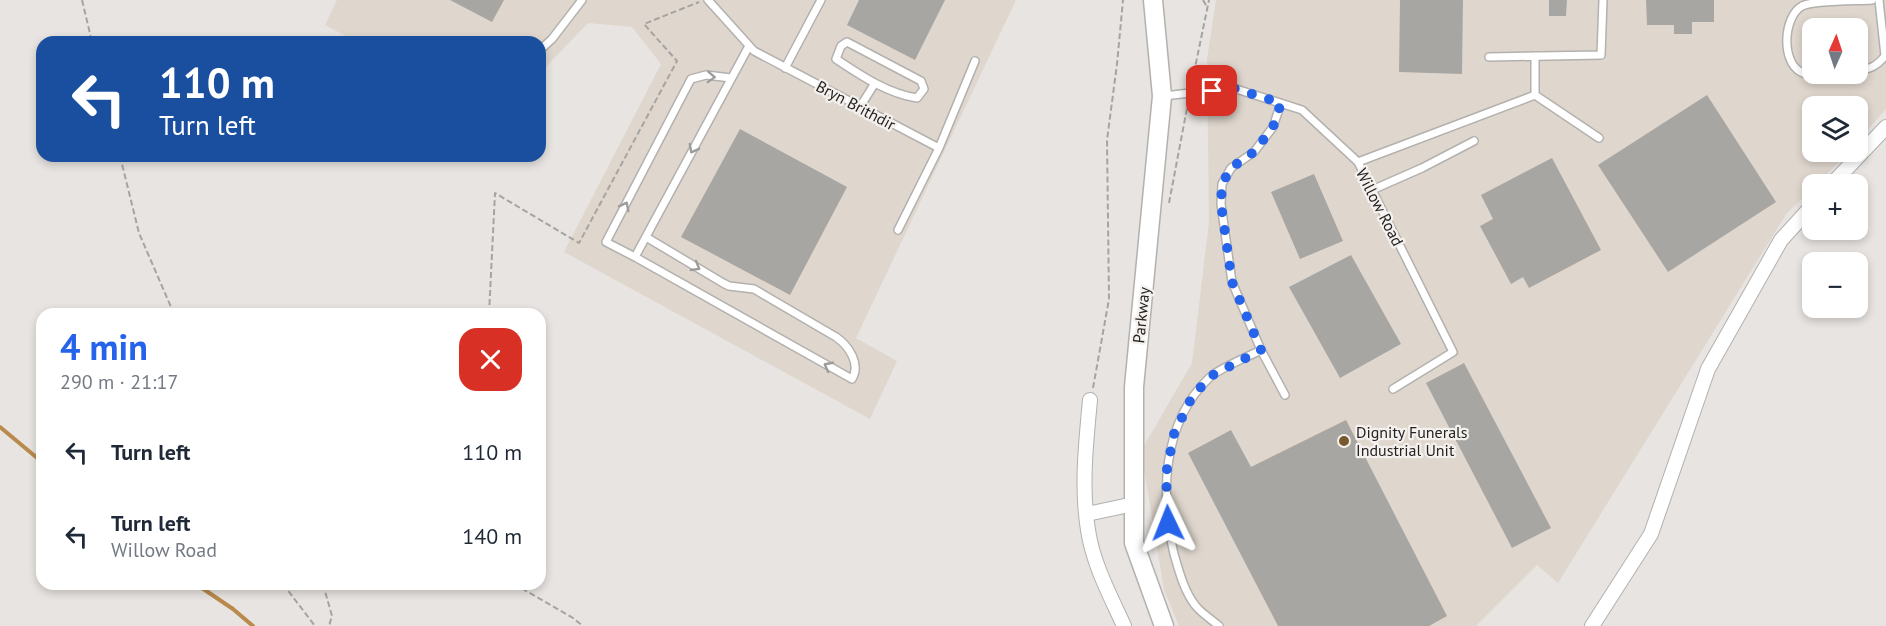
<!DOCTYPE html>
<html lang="en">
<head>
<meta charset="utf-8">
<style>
	:root { --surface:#fff; --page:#f2f2f3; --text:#1f2937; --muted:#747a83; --accent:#2563eb }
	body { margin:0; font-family:"PT Sans",sans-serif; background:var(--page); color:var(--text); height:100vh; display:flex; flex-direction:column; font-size:22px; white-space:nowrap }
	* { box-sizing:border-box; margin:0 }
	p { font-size:20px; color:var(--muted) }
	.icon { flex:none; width:33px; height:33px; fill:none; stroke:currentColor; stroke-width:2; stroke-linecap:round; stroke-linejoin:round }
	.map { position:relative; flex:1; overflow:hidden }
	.sheet { position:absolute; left:36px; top:308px; width:510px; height:282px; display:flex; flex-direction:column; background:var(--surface); border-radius:18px; box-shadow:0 3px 9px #0003 }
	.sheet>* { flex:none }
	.banner { position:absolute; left:36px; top:36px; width:510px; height:126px; border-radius:18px; box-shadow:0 3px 9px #0003; background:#1a4fa0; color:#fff; overflow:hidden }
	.needle { width:39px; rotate:3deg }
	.controls { position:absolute; left:1802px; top:18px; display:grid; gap:12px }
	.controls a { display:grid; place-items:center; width:66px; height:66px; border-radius:12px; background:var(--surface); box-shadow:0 3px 9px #0003; font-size:30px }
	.pin { position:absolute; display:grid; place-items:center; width:51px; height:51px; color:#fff; margin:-26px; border-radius:12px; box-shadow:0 3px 9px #0006 }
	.me { position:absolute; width:66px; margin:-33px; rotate:358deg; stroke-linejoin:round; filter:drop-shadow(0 0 4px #0008) }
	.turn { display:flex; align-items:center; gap:21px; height:126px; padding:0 24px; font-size:27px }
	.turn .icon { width:78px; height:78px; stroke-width:2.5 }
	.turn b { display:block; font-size:42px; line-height:51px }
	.round { display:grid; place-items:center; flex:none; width:63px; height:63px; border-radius:18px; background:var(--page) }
	.headline { display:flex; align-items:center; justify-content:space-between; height:102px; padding:0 24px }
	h1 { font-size:36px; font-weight:700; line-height:45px; color:var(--accent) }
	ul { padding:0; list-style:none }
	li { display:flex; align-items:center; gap:18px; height:84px; padding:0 24px }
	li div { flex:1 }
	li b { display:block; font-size:22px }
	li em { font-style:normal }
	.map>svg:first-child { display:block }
	.built { fill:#dfd7ce; fill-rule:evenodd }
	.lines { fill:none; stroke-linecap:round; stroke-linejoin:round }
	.stream { stroke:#b98a4b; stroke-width:4 }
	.building { fill:#a8a6a3 }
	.lane-casing { stroke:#b3b1ae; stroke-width:10 }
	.street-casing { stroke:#b3b1ae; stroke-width:16 }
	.secondary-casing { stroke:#b3b1ae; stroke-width:21 }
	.path { stroke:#a6a4a2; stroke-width:2; stroke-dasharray:6 3; stroke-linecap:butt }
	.lane { stroke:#fff; stroke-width:7 }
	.street { stroke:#fff; stroke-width:14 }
	.secondary { stroke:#fff; stroke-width:18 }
	.oneway { stroke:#9c9c9c }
	.route { stroke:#2563eb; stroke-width:10; stroke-dasharray:0 18 }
	.poi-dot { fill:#78582e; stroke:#f4f1ee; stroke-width:2 }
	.labels { text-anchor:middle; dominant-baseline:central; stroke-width:4.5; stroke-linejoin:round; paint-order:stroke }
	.street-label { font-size:16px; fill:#242322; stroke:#f4f1ee }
	.poi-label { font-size:16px; fill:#242322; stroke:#f4f1ee; text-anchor:start }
</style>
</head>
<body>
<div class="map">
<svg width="1886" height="626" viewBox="0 0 1886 626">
	<rect width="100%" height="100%" fill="#e7e4e1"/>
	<path class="built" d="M 337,0 L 1016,0 L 856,338 L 897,361 L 870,419 L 564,252 L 661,64 L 632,27 L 588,23 L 540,73 L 540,42 L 357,42 L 325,25 Z
		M 1216,0 L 1886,0 L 1886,109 L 1857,142 L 1857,106 L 1812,106 L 1812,152 L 1849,152 L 1817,184 L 1812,184 L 1812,189 L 1787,213 L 1558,583 L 1537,565 L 1476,626 L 1179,626 L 1164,590 L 1141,451 L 1192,363 L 1209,222 L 1207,59 ZM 1812,28 L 1857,28 L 1857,74 L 1812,74 Z"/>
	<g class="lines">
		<path class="stream" d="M 0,427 L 42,462
			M 196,584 L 233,609 L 253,626"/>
	</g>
	<path class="building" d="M 450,0 L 504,0 L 492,22 Z
		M 859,0 L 945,0 L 915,60 L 847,25 Z
		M 1400,0 L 1463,0 L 1462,74 L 1399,72 Z
		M 1549,0 L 1567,0 L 1566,16 L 1549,16 Z
		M 1646,0 L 1714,0 L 1714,22 L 1692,22 L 1692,34 L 1674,34 L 1674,25 L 1647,25 Z
		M 1707,95 L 1776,202 L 1668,272 L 1598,165 Z
		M 740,129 L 847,187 L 790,295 L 681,237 Z
		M 1552,158 L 1601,250 L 1529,288 L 1523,277 L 1511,284 L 1480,226 L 1493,219 L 1481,195 Z
		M 1314,174 L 1343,241 L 1300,259 L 1271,192 Z
		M 1351,255 L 1401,344 L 1340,378 L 1289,287 Z
		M 1464,363 L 1551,528 L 1512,548 L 1426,383 Z
		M 1346,420 L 1447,616 L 1429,626 L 1278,626 L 1188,453 L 1231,430 L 1251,467 Z"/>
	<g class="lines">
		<defs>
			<path id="lane" d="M 708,0 L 754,51 L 939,148 L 898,230
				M 847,42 L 921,81 L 924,89 L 917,98 C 888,94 860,75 836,59 L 841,46 Z
				M 540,50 L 552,39 L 582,0
				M 1535,56 L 1535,95 L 1599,138
				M 1489,57 L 1601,55 L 1603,0
				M 785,68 L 821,0
				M 1857,71 C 1870,69 1877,66 1885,56 L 1879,0
				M 1843,74 C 1829,75 1815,79 1801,72 C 1781,62 1783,17 1802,6 C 1814,0 1855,1 1872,0
				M 731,78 L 706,75 L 691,79 L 606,242 L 635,257 L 749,46
				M 1164,96 L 1233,88 L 1302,110 L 1358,162 L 1453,352 L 1393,389
				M 860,107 L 875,83
				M 939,148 L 975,61
				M 1358,162 L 1535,95
				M 1372,190 L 1422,168 L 1474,141
				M 635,257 L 852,379 C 861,364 849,346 836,337 L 754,289 L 729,286 L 723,283 L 646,237
				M 1261,350 L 1285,395
				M 1219,626 C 1211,619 1201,613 1195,605 C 1184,591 1179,571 1174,554 C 1160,495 1162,423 1209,378 C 1219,368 1248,357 1261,350 L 1232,282 L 1221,204 L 1222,184 L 1231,168 L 1254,152 L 1273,127 L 1281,103"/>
			<path id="street" d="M 1832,184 L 1886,127
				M 1090,400 C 1086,443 1081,487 1088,530 C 1093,564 1110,595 1124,626
				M 1087,514 L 1134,504
				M 1592,626 L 1651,534 L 1708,369 L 1781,240 L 1812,206"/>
			<path id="secondary" d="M 1153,0 L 1162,96 L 1134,387 L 1134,543 L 1164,626"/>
		</defs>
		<use href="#lane" class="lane-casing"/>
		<use href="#street" class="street-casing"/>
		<use href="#secondary" class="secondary-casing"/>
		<path class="path" d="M 82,0 L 92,42
			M 1203,0 L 1207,7
			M 1192,82 L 1209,0
			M 120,156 L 139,233 L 174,314
			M 1169,203 L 1188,103
			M 489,314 L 495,193 L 579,243 L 677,61 L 644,24 L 699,2
			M 1093,388 L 1109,299 L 1107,140 L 1117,64 L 1123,0
			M 283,584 L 315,626
			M 323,584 L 332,616 L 329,626
			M 514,584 L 573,618 L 583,626"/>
		<use href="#lane" class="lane"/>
		<use href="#street" class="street"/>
		<use href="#secondary" class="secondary"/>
	</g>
	<defs><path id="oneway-chevron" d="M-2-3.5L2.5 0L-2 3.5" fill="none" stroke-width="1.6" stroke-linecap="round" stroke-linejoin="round" transform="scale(1.5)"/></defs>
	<g class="oneway">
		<use href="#oneway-chevron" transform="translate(711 77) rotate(2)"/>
		<use href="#oneway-chevron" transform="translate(693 149) rotate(118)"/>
		<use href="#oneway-chevron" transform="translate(625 206) rotate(-63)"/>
		<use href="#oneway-chevron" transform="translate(696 267) rotate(30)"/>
		<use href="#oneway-chevron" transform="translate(828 366) rotate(-152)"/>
	</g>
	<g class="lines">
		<path class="route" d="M 1168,523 L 1166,474 L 1174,434 L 1192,397 L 1211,376 L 1261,350 L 1232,282 L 1221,204 L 1222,184 L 1231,168 L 1254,152 L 1273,127 L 1281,103 L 1233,88 L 1212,91"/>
	</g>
	<circle class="poi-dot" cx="1344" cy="441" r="6"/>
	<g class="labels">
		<g class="street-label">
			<text transform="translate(856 105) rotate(28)">Bryn Brithdir</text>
			<text transform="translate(1380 207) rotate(63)">Willow Road</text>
			<text transform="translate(1141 315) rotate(-84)">Parkway</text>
		</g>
		<g class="poi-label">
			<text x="1356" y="432">Dignity Funerals<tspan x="1356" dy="18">Industrial Unit</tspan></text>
		</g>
	</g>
</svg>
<div class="controls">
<a><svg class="needle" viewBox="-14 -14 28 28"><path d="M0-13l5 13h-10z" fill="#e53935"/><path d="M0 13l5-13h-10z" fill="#747a83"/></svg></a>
<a><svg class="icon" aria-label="layers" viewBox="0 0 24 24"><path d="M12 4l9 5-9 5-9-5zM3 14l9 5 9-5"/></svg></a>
<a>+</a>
<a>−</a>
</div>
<div class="pin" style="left:1212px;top:91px;background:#d93025"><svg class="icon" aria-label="arrive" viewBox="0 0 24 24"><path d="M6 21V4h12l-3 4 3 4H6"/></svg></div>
<svg class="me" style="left:1168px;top:523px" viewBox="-20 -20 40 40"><path d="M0-17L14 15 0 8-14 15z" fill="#2563eb" stroke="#fff" stroke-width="4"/></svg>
<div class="banner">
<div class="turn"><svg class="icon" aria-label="left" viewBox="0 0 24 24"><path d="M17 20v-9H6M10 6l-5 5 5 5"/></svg><div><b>110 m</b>Turn left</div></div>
</div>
<section class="sheet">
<div class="headline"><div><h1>4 min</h1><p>290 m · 21:17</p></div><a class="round" style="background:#d93025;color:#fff"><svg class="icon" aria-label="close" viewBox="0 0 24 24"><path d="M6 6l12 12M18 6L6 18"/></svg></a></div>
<ul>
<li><svg class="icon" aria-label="left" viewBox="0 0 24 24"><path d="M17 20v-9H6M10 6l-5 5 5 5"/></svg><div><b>Turn left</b></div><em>110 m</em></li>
<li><svg class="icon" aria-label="left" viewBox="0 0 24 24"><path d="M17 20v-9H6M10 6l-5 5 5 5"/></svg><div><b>Turn left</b><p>Willow Road</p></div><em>140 m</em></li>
</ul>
</section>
</div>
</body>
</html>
